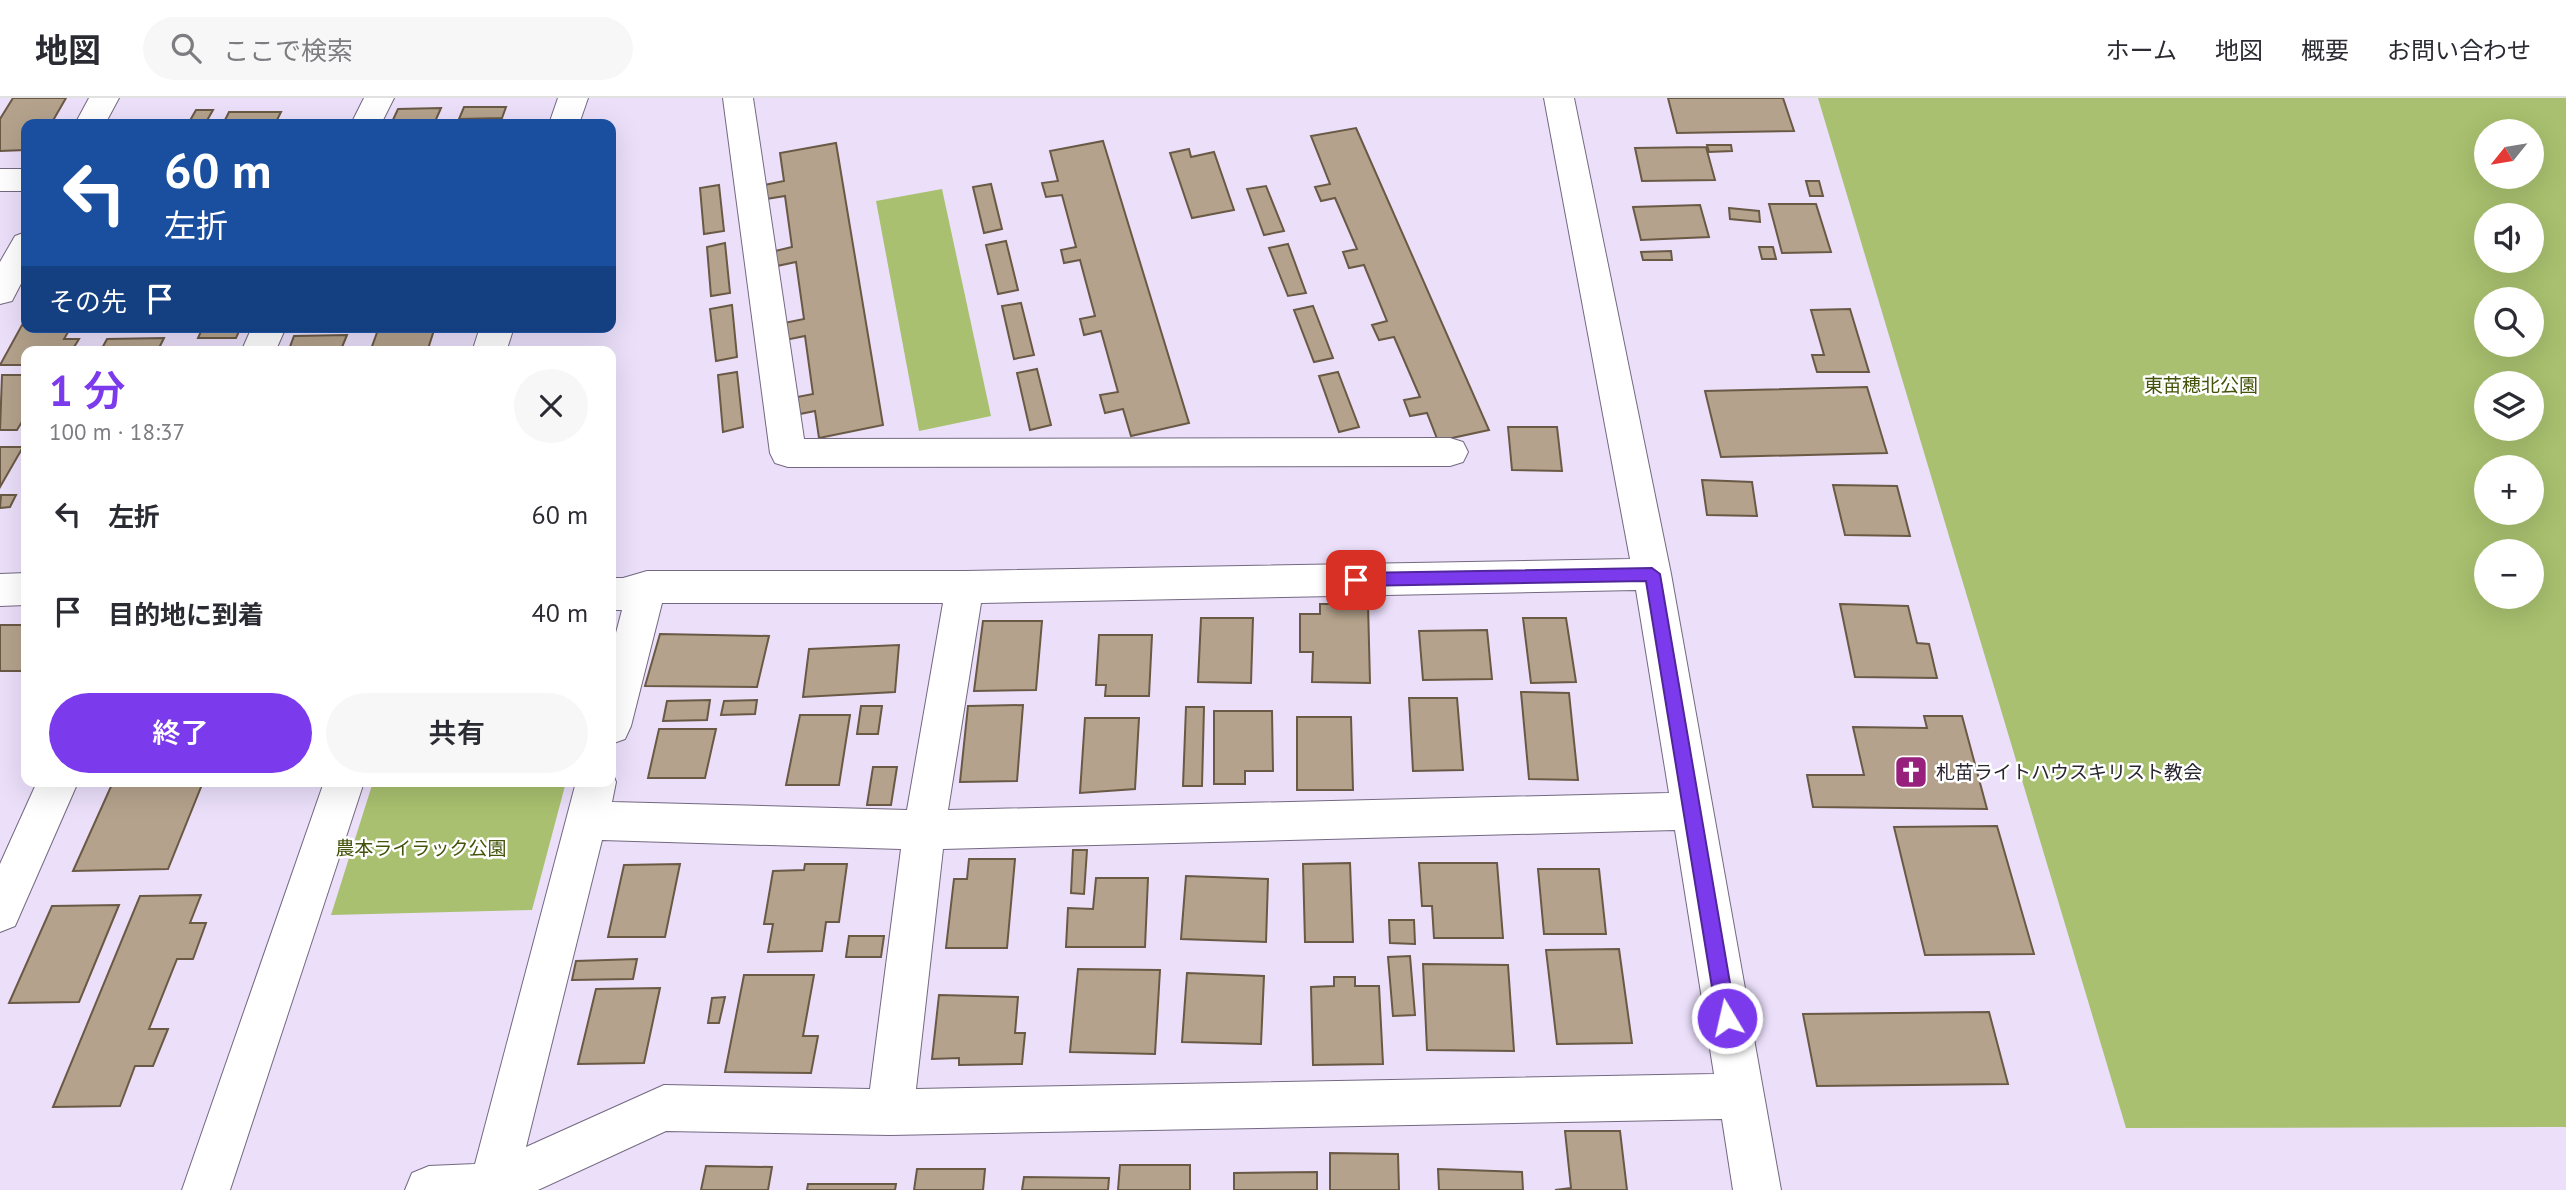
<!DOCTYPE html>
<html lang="ja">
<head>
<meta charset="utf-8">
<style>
	:root { --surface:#fff; --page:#f7f7f7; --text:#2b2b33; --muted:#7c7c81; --line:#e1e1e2; --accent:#7c3aed }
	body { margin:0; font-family:"PT Sans","Noto Sans JP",sans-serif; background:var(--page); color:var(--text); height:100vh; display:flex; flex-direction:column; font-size:26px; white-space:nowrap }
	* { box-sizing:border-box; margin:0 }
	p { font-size:23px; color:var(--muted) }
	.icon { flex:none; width:38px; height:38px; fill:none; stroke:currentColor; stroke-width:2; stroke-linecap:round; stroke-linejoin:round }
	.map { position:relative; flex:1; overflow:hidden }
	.sheet { position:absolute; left:21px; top:248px; width:595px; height:441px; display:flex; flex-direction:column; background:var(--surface); border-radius:14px; box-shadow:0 7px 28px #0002 }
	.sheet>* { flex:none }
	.guide { position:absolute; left:21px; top:21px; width:595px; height:214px; border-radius:14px; box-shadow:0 7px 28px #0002; background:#1a4fa0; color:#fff; overflow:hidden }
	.needle { width:46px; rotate:240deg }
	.tools { position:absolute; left:2474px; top:21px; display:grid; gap:14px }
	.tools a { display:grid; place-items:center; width:70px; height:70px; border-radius:50%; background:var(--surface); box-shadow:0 7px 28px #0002; font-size:35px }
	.pin { position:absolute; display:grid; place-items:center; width:60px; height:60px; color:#fff; margin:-30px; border-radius:14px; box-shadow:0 4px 10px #0006 }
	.me { position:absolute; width:77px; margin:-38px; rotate:351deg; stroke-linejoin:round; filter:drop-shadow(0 0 5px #0008) }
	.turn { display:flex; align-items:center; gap:24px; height:147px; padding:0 28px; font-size:32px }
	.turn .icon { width:91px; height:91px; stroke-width:2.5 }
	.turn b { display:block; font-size:49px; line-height:60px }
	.then { display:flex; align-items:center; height:66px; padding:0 28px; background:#0003; gap:14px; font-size:26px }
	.round { display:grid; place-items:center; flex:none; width:74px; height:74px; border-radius:37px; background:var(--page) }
	.head { display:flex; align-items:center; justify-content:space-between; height:119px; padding:0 28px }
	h1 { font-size:42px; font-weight:600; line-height:52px; color:var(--accent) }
	.button { display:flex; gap:14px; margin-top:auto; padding:14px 28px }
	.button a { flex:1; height:80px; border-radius:42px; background:var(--accent); color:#fff; font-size:28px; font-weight:600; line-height:80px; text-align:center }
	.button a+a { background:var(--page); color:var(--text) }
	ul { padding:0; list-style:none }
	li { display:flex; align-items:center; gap:21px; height:98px; padding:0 28px }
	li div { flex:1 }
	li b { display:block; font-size:26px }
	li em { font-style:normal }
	header { display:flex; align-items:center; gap:42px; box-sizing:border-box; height:98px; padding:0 35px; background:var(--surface); border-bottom:2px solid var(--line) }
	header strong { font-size:33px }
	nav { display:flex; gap:38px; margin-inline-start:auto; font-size:24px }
	.search { width:490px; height:63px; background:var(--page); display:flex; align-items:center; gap:18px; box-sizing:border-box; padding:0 24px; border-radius:38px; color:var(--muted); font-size:26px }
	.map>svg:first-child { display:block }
	.green { fill:#a8c06f; fill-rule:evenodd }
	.building { fill:#b4a28c; stroke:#695945; stroke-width:2 }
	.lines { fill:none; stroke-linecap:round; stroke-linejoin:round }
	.minor-casing { stroke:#736980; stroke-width:2 }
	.minor { fill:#fff; fill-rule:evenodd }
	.route { fill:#7c3aed; stroke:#51269a; stroke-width:2 }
	.labels { text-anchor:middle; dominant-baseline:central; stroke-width:5; stroke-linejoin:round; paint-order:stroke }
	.park-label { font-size:19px; fill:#43540a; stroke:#fff }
	.poi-label { font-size:19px; fill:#2a2630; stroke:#fff; text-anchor:start }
</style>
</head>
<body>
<header>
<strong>地図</strong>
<div class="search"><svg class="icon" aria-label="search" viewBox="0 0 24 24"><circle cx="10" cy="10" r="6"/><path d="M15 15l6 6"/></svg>ここで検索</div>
<nav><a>ホーム</a><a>地図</a><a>概要</a><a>お問い合わせ</a></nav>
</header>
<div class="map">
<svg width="2566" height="1092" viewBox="0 0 2566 1092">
	<rect width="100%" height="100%" fill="#ebdffa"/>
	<path class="green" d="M 1818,0 L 2566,0 L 2566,1029 L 2126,1030 ZM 2487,33 L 2532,33 L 2532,79 L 2487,79 ZM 2487,117 L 2532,117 L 2532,163 L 2487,163 ZM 2487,201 L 2532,201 L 2532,247 L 2487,247 ZM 2487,285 L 2532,285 L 2532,331 L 2487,331 ZM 2487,369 L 2532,369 L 2532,415 L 2487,415 ZM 2487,453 L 2532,453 L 2532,499 L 2487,499 Z
		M 942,91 L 991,318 L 919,333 L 876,103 Z
		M 373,684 L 566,684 L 532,812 L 331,817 Z"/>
	<path class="building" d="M 13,0 L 66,0 L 51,26 L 26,26 L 25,52 L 0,53 L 0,21 Z
		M 1668,0 L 1783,0 L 1794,33 L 1677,35 Z
		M 464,9 L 506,9 L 502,20 L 459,21 Z
		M 441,10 L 434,26 L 391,26 L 398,11 Z
		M 196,12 L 213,12 L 205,26 L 188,26 Z
		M 229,14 L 281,14 L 275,26 L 223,26 Z
		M 1356,30 L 1489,332 L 1438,343 L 1427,315 L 1410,318 L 1404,302 L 1420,299 L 1394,239 L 1379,242 L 1372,227 L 1387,223 L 1364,167 L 1349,170 L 1343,154 L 1357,151 L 1335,100 L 1321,103 L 1315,89 L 1330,86 L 1311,38 Z
		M 1103,43 L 1189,325 L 1131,338 L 1123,311 L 1105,315 L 1100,297 L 1118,294 L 1101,233 L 1084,237 L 1080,221 L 1095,218 L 1080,162 L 1064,165 L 1061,152 L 1076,149 L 1062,97 L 1046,99 L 1042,85 L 1058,83 L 1050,53 Z
		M 836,45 L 883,327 L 819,340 L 815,313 L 795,317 L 792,300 L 813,296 L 805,238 L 785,242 L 784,225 L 804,221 L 796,164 L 777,168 L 775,153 L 792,149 L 785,98 L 766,101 L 764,87 L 784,83 L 780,55 Z
		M 1707,47 L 1731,47 L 1732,53 L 1709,54 Z
		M 1706,49 L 1715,82 L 1642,83 L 1635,50 Z
		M 1189,51 L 1191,59 L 1214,54 L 1234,112 L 1192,120 L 1170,55 Z
		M 1806,83 L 1819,83 L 1823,98 L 1810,98 Z
		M 991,86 L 1002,131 L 984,135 L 973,89 Z
		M 719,87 L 724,133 L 704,136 L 700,90 Z
		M 1266,88 L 1284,133 L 1264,137 L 1247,91 Z
		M 1769,106 L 1816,106 L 1831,154 L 1782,155 Z
		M 1700,107 L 1709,139 L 1641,142 L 1633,109 Z
		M 1729,110 L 1759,113 L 1760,124 L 1730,121 Z
		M 1006,143 L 1018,192 L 998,196 L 986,147 Z
		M 725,145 L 730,195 L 711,198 L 707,149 Z
		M 1288,146 L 1306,195 L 1288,198 L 1269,150 Z
		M 1759,149 L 1773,149 L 1776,161 L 1762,161 Z
		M 1671,153 L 1672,162 L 1643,162 L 1641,154 Z
		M 1021,205 L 1034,257 L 1014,261 L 1002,208 Z
		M 732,207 L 737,259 L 716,263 L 710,211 Z
		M 1313,208 L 1333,260 L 1314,264 L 1294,212 Z
		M 1850,211 L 1869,274 L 1817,274 L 1812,257 L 1824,257 L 1811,212 Z
		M 22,227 L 26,229 L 71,229 L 64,241 L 79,241 L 71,254 L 26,254 L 26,267 L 0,267 Z
		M 203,229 L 241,229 L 236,240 L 198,240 Z
		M 379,229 L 435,229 L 427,254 L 370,254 Z
		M 347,237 L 340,254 L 288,254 L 294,238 Z
		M 164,240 L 157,254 L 100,254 L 107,241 Z
		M 1037,271 L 1051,327 L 1030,332 L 1017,275 Z
		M 737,274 L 743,329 L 723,334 L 718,277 Z
		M 1338,274 L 1359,329 L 1339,334 L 1319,278 Z
		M 2,277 L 26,277 L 26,317 L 17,332 L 0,332 Z
		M 1867,289 L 1887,355 L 1721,359 L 1705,293 Z
		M 1508,329 L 1557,329 L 1562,373 L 1512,372 Z
		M 0,349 L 23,349 L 0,389 Z
		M 1702,382 L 1752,384 L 1757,418 L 1707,417 Z
		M 1833,387 L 1897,388 L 1910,438 L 1845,437 Z
		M 1,397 L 16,397 L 10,409 L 0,410 Z
		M 1320,506 L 1368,506 L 1370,585 L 1312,584 L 1313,554 L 1300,554 L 1300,516 L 1320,516 Z
		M 1840,506 L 1908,508 L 1917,545 L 1929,546 L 1937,580 L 1855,579 Z
		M 1201,520 L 1253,520 L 1251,585 L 1198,584 Z
		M 1523,520 L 1566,520 L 1576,584 L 1531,585 Z
		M 983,523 L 1042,523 L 1036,592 L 974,593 Z
		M 0,527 L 26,527 L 26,573 L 0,573 Z
		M 1487,532 L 1492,581 L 1423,582 L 1419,533 Z
		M 660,536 L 769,538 L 757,589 L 645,588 Z
		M 1099,537 L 1152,537 L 1149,598 L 1105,598 L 1106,587 L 1096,587 Z
		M 899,547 L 895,594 L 803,599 L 809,551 Z
		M 1521,594 L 1569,595 L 1578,682 L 1529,681 Z
		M 1409,600 L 1457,600 L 1463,672 L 1413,673 Z
		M 710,602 L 707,622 L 663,623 L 667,603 Z
		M 757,602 L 755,616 L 721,617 L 724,603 Z
		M 1023,607 L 1017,683 L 960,684 L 968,608 Z
		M 861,608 L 882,608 L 878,636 L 857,636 Z
		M 1186,609 L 1204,609 L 1202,688 L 1183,688 Z
		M 1214,613 L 1272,613 L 1273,673 L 1245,673 L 1245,686 L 1214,686 Z
		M 800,617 L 850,617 L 839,687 L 786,687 Z
		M 1924,618 L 1962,618 L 1987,711 L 1813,709 L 1807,677 L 1864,677 L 1853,629 L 1927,630 Z
		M 1297,619 L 1351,619 L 1353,692 L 1297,692 Z
		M 1085,620 L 1139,620 L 1135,691 L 1080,695 Z
		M 659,631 L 716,631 L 705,680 L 648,680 Z
		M 873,669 L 897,669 L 891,707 L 867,707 Z
		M 113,684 L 203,684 L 168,771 L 73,773 Z
		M 1997,728 L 2034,856 L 1925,857 L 1894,729 Z
		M 1073,752 L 1087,752 L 1084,796 L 1071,795 Z
		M 969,761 L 1015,761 L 1007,850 L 946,850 L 954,781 L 967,781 Z
		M 1350,765 L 1353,844 L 1305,844 L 1303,766 Z
		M 1419,765 L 1497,765 L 1503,840 L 1434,840 L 1432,808 L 1422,808 Z
		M 680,766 L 665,839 L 608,839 L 624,767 Z
		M 805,766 L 847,766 L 839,824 L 826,824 L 822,853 L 768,854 L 773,826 L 764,826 L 773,773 L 804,772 Z
		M 1538,771 L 1599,771 L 1606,836 L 1544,836 Z
		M 1186,778 L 1268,781 L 1266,844 L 1181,841 Z
		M 1096,780 L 1148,780 L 1145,849 L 1066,849 L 1068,810 L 1093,811 Z
		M 201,797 L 190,825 L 206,825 L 193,861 L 177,861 L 149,931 L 168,931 L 153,968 L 135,968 L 120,1008 L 53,1009 L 140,798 Z
		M 119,807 L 79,904 L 9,905 L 52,808 Z
		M 1389,822 L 1414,822 L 1415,846 L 1390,845 Z
		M 849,838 L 884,838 L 881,859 L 846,859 Z
		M 1619,851 L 1632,945 L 1557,946 L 1546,852 Z
		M 1410,858 L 1415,917 L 1393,918 L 1388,859 Z
		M 637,861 L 633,881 L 572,882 L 576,863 Z
		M 1423,866 L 1508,867 L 1514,953 L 1427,952 Z
		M 1078,871 L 1160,872 L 1155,956 L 1070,954 Z
		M 1187,875 L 1264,878 L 1261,946 L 1182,944 Z
		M 744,877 L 814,877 L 803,938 L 818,938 L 811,975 L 725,974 Z
		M 1334,879 L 1355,879 L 1355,888 L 1379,888 L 1383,966 L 1313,967 L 1311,889 L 1334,888 Z
		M 660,890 L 644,965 L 578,966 L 596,891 Z
		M 939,897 L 1018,899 L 1015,935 L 1025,935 L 1022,966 L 959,967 L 959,960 L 932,961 Z
		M 725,899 L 719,925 L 708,925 L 712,900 Z
		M 1989,914 L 2008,986 L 1817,988 L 1803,916 Z
		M 1565,1033 L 1620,1033 L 1627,1092 L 1555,1092 L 1571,1090 Z
		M 1330,1055 L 1398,1056 L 1399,1092 L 1330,1092 Z
		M 1120,1067 L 1190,1067 L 1190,1092 L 1118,1092 Z
		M 706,1068 L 772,1069 L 768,1092 L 701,1092 Z
		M 917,1071 L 985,1071 L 983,1092 L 914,1092 Z
		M 1438,1071 L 1522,1074 L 1523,1092 L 1439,1092 Z
		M 1317,1074 L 1317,1092 L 1234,1092 L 1234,1075 Z
		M 1024,1079 L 1109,1080 L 1108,1092 L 1022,1092 Z
		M 808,1086 L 896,1086 L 895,1092 L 807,1092 Z"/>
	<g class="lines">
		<defs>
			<path id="minor" d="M 89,0 L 119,0 L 105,26 L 75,26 Z
				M 364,0 L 394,0 L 381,26 L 351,26 Z
				M 558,0 L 588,0 L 579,26 L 549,26 Z
				M 723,0 L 753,0 L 804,341 L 1450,340 L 1463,344 L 1468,354 L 1463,364 L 1450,368 L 788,369 L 775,365 L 770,355 Z
				M 1544,0 L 1574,0 L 1671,476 L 1781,1092 L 1733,1092 L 1722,1021 L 890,1037 L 666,1033 L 538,1092 L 405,1092 L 412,1075 L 429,1068 L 475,1066 L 576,684 L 611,684 L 611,672 L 616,684 L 612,704 L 907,712 L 943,505 L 662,505 L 631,628 L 625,641 L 611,646 L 611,554 L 622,512 L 611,512 L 611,480 L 623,480 L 647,473 L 965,473 L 1630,461 ZM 1636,492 L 1669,695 L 948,712 L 981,505 ZM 1675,732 L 1714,976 L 916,991 L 943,751 ZM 602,742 L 901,751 L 870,991 L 664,987 L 526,1049 Z
				M 0,71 L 26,71 L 26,93 L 0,93 Z
				M 26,134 L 26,176 L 12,203 L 0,206 L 0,164 L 15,138 Z
				M 252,229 L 286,229 L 275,254 L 241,254 Z
				M 480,229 L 514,229 L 506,254 L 472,254 Z
				M 26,475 L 26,507 L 0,508 L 0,476 Z
				M 37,684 L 78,684 L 15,828 L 0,834 L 0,766 Z
				M 324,684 L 364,684 L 230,1092 L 182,1092 Z"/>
		</defs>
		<use href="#minor" class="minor-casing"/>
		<use href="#minor" class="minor"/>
	</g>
	<path class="route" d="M 1652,470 L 1660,476 L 1736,920 L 1733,927 L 1727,929 L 1720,927 L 1717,920 L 1646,483 L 1356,488 L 1348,482 L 1356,475 Z"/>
	<defs>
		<symbol id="church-square" viewBox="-11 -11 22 22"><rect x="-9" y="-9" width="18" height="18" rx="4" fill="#96207c" stroke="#fff"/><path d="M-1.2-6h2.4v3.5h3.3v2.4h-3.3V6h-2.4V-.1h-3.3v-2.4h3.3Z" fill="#fff"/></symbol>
	</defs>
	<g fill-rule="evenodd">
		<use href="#church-square" x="1892" y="655" width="38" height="38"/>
	</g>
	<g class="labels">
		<g class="park-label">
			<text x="2201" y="287">東苗穂北公園</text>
			<text x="421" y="750">農本ライラック公園</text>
		</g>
		<g class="poi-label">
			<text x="1936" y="674">札苗ライトハウスキリスト教会</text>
		</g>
	</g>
</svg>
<div class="tools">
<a><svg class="needle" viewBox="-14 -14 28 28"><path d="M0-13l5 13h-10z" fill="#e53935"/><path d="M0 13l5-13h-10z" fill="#7c7c81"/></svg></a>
<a><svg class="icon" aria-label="sound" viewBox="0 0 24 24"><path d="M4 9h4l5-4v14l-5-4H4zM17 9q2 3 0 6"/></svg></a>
<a><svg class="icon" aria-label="search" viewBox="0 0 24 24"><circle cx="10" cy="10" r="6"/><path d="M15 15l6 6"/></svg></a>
<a><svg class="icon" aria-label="layers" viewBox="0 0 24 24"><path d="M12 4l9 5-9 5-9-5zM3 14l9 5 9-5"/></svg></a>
<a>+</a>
<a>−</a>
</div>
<div class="pin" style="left:1356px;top:482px;background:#d93025"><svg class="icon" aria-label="arrive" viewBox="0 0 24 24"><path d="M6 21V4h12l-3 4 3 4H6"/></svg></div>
<svg class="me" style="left:1727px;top:920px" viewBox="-20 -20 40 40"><circle r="17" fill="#7c3aed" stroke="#fff" stroke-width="3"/><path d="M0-11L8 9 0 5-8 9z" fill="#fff"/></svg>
<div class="guide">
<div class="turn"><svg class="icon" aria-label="left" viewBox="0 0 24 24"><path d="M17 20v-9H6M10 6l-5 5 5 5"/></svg><div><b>60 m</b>左折</div></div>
<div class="then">その先<svg class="icon" aria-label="arrive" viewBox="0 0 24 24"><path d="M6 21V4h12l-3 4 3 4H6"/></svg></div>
</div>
<section class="sheet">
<div class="head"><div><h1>1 分</h1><p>100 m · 18:37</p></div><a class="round"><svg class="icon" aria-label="close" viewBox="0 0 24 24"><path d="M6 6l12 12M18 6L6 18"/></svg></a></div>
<ul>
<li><svg class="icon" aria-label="left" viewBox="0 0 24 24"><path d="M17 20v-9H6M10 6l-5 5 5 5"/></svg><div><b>左折</b></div><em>60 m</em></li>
<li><svg class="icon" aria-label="arrive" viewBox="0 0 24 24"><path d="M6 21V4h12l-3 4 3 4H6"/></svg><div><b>目的地に到着</b></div><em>40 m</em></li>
</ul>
<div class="button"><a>終了</a><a>共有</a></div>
</section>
</div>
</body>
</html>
